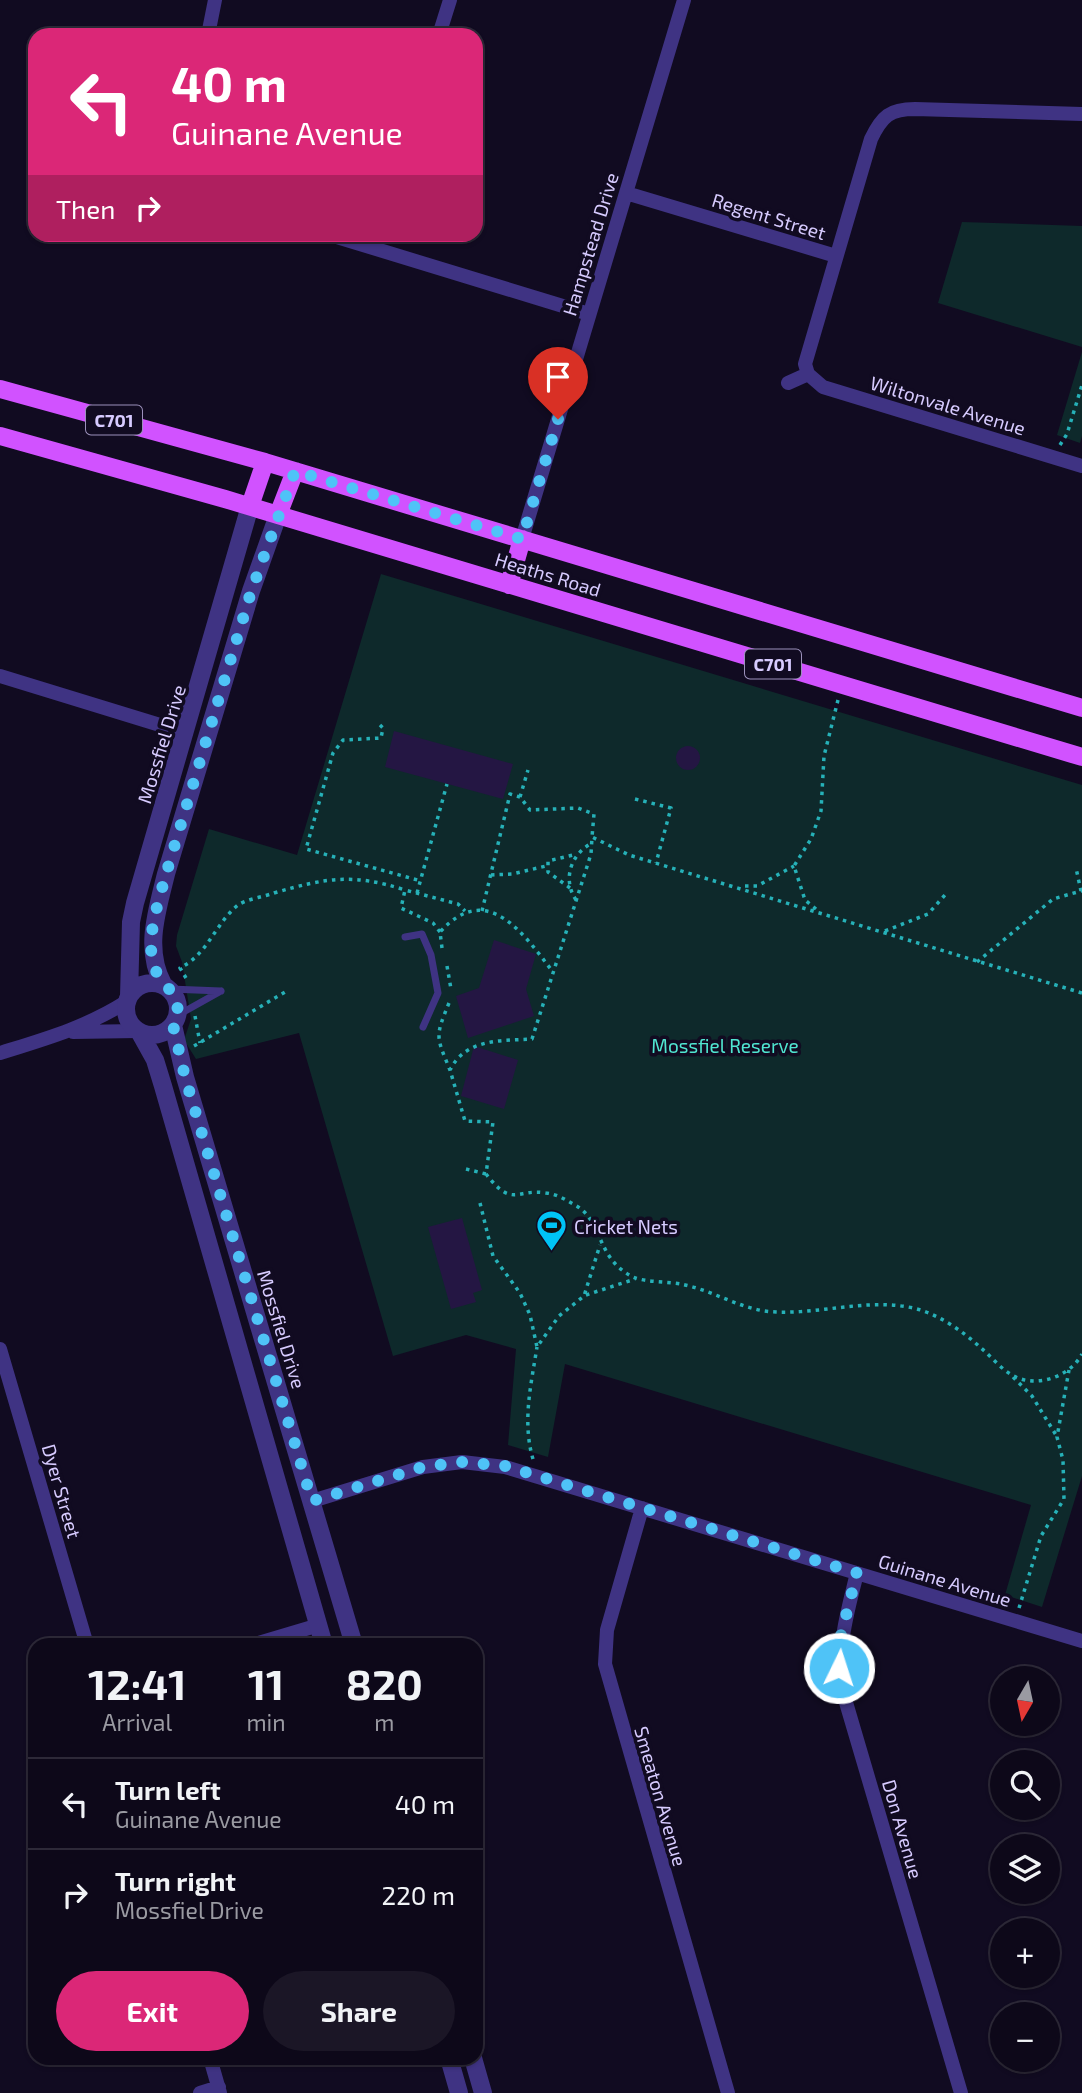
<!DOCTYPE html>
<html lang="en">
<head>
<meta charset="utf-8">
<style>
	:root { --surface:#0d0819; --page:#1b1626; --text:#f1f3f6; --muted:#9a9aa2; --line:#2d2938; --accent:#db2777 }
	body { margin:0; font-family:"Exo 2",sans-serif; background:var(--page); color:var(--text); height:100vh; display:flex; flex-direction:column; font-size:26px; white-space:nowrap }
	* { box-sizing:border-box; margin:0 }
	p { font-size:23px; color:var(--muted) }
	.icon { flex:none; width:38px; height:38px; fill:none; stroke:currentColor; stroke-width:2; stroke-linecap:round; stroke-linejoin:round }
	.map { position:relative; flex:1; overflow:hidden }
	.sheet { position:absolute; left:28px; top:1638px; width:455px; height:427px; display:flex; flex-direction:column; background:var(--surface); border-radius:21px; box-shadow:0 2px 5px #0004,0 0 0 2px var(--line) }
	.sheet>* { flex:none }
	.banner { position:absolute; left:28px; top:28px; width:455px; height:214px; border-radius:21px; box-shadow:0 2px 5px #0004,0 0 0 2px var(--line); background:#db2777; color:#fff; overflow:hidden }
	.needle { width:46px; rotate:189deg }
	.fabs { position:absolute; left:990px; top:1666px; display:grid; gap:14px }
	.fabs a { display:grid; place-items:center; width:70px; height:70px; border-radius:50%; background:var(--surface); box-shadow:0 2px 5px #0004,0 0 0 2px var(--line); font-size:35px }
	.pin { position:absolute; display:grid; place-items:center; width:60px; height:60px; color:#fff; margin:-72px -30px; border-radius:50% 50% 50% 0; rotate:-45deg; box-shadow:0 0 7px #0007 }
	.pin .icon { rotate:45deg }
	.me { position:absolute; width:77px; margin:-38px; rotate:4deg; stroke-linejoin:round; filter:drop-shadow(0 0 5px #0008) }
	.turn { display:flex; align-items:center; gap:24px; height:147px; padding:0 28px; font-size:32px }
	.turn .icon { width:91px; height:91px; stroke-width:2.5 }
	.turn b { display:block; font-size:49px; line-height:60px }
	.then { display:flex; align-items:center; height:66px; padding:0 28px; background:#0003; gap:14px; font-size:26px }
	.eta { display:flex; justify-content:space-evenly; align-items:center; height:119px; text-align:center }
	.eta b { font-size:42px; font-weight:700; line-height:49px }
	.action { display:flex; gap:14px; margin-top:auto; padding:14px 28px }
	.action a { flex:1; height:80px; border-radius:42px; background:var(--accent); color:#fff; font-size:28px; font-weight:700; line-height:80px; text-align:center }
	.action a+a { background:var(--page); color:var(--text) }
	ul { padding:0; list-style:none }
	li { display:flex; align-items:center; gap:21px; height:91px; padding:0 28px; border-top:2px solid var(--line) }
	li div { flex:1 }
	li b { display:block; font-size:26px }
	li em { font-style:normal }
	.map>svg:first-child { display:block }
	.green { fill:#0e292b }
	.building { fill:#241643 }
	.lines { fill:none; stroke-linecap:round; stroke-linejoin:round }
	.path { stroke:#26b1b8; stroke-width:3.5; stroke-dasharray:3.5 5; stroke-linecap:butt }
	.service { stroke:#3f3383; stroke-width:7 }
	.minor { stroke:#3f3383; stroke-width:14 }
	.tertiary { stroke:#3f3383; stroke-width:18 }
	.primary { stroke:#d152ff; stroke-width:18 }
	.route { stroke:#4fc3f7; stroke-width:12; stroke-dasharray:0 21.6 }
	.labels { text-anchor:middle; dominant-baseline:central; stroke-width:7; stroke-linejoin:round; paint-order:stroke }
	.shield { fill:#110b21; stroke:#9c91bc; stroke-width:2 }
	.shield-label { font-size:18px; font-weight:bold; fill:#d7cbff }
	.street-label { font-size:19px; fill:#d7cbff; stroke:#110b21 }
	.park-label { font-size:19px; fill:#50e6d1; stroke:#110b21 }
	.poi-label { font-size:19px; fill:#d7cbff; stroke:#110b21; text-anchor:start }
</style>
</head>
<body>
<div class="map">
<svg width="1082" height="2093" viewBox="0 0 1082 2093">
	<rect width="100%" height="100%" fill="#110b21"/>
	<path class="green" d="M 962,222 L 1082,226 L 1082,347 L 938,303 Z
		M 1082,352 L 1082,436 L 1080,443 L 1057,435 Z
		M 381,574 L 1082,785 L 1082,1476 L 1042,1607 L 1005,1595 L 1031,1505 L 565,1364 L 548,1457 L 508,1445 L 516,1349 L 466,1335 L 393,1356 L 299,1033 L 196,1059 L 184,1040 L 191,1019 L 182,962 L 176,946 L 177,935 L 209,829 L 297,855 Z"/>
	<path class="building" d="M 394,731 L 513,764 L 503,799 L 385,767 Z
		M676 758a12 12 0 1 1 24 0a12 12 0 1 1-24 0Z
		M 494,940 L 536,954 L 526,989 L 534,1016 L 468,1038 L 456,996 L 479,988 Z
		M 474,1046 L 518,1060 L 504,1109 L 461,1096 Z
		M 462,1218 L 482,1290 L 473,1293 L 476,1302 L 451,1309 L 428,1227 Z"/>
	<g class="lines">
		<path class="path" d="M 1060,445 L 1067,434 L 1082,385
			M 380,725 L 383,728 L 381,738 L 343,740 L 333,753 L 306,849 L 421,881
			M 520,797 L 528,770
			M 635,799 L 671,808 L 656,863
			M 491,875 L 512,874 L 546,866
			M 745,886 L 757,886 L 794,866
			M 570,888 L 548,872 L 548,861 L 577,854
			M 417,893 L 447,784
			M 576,900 C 562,879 571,854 592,843
			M 816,909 L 805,900 L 794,866 L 811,839 L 821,811 L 824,756 L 838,700
			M 482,911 L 510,794 L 520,797 L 530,810 L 578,808 L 594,814 L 592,837
			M 885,931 L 928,914 L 945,895
			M 440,932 L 433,923 L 401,908 L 405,890 L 458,904 L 465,911
			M 442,948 L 440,932 C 487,880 523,933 553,972
			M 977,962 L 1053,899 L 1081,891 L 1076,868
			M 447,966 L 451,989
			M 186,978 L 180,968 C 208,954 215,924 238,905 C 247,899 263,897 274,893 C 325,878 353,873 405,890
			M 1082,993 L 629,855 L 592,837 L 591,854 L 532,1039 C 501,1041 466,1038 450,1070 L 465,1121 L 493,1122 L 486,1174 C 513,1209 516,1188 546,1193 C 557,1194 566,1200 575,1205 C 604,1221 595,1258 633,1277 C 647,1283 669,1281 685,1285 C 717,1292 743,1311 776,1312 C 822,1314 867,1298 913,1308 C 937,1313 964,1332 981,1348 C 993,1358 1003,1372 1018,1378 C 1041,1387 1071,1375 1082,1354
			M 449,1003 C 435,1037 436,1036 450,1070
			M 195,1016 L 200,1043
			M 194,1046 L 285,992
			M 466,1169 L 486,1174
			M 480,1203 L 493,1256 L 520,1293 L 530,1315 L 537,1347 L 559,1316 L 584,1296 L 600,1245
			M 586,1295 L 635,1279
			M 1013,1377 L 1032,1396 L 1056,1435
			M 533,1459 C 522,1422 531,1385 537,1347
			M 1019,1608 L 1041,1536 L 1064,1499 L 1063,1460 L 1057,1437 L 1069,1370"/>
		<path class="service" d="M 405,937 L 422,934 L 431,955 L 438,993 L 423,1027
			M 170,989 L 221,991
			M 178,1015 L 221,991"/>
		<path class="minor" d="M 208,35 L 215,0
			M 439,35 L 450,0
			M 1082,114 L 915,109 C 890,109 882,116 871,139 L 805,364 L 808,374 L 823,387 L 1082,466
			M 626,193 L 836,256
			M 327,234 L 589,314
			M 788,383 L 808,374
			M 522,539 L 684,0
			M 0,676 L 186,733
			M 73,1032 L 138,1031
			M 0,1053 C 45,1039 87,1027 126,1002
			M 0,1349 L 87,1645
			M 312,1501 L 423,1467 L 462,1462 L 505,1467 L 1082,1641
			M 642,1508 L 607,1630 L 605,1664 L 728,2093
			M 857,1573 C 845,1622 836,1648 845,1699 L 961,2093
			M 252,1645 L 319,1625
			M 210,2058 L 220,2093
			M 200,2093 L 219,2087"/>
		<path class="tertiary" d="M126 1009a26 26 0 1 1 52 0a26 26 0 1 1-52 0Z
			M 163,984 C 144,949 157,911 166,874 L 251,591 L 278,515
			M 129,996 L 131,922 L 135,903 L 250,506
			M 173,1025 L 185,1077 L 354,1645
			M 140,1033 L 155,1060 L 163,1086 L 324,1645
			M 449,2058 L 459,2093
			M 473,2058 L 483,2093"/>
		<path class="primary" d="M 0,389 L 265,462 L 1082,708
			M 0,436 L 225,499 L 1082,757
			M 250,506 L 265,462
			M 278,515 L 295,471
			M 509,585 L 522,539"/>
	</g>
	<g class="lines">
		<path class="route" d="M 558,419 L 522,539 L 295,471 L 251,592 L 166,874 C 159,901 143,944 156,971 C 161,983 172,989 177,1001 L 178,1015 L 173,1025 L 185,1077 L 312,1501 L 423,1467 L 462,1462 L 505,1466 L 857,1573 L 840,1639 L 839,1668"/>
	</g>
	<defs>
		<symbol id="stadium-pin" viewBox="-11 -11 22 30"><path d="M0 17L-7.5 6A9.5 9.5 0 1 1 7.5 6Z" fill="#00c3f6" stroke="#110b21"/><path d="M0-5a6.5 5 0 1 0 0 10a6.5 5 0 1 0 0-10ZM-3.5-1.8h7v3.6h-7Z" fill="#111"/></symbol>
	</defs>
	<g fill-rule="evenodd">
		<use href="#stadium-pin" x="534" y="1208" width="35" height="47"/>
	</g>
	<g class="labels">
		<g class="shield">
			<rect x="86" y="405.5" width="56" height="29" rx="5"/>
			<rect x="745" y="649.5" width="56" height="29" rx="5"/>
		</g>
		<g class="shield-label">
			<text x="114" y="420">C701</text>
			<text x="773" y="664">C701</text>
		</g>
		<g class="street-label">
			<text transform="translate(769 216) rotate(17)">Regent Street</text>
			<text transform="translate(590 244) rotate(-73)">Hampstead Drive</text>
			<text transform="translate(948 405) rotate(17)">Wiltonvale Avenue</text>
			<text transform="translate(548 574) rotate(17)">Heaths Road</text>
			<text transform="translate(161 744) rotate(-73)">Mossfiel Drive</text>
			<text transform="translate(282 1329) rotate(73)">Mossfiel Drive</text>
			<text transform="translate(62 1491) rotate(74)">Dyer Street</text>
			<text transform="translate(945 1580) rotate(17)">Guinane Avenue</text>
			<text transform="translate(661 1796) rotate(74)">Smeaton Avenue</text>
			<text transform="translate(903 1829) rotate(74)">Don Avenue</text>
		</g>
		<g class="park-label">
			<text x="725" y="1045">Mossfiel Reserve</text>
		</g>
		<g class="poi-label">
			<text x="574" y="1226">Cricket Nets</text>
		</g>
	</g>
</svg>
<div class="fabs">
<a><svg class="needle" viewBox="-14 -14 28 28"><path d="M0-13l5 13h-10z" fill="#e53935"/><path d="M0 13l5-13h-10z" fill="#9a9aa2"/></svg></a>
<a><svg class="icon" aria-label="search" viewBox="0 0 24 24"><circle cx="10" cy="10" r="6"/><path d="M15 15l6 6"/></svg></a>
<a><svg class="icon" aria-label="layers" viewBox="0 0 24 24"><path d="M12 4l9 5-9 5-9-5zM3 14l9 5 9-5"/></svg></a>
<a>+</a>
<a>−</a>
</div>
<div class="pin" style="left:558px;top:419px;background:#d93025"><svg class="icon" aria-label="arrive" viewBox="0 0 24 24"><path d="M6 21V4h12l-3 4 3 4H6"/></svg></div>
<svg class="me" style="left:839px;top:1668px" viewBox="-20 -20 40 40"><circle r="17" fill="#4fc3f7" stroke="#fff" stroke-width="3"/><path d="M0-11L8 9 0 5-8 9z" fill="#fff"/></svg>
<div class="banner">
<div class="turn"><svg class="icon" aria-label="left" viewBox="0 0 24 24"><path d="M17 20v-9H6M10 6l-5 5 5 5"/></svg><div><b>40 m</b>Guinane Avenue</div></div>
<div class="then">Then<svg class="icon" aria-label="right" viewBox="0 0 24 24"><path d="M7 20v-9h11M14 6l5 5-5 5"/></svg></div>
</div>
<section class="sheet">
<div class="eta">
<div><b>12:41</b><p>Arrival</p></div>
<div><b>11</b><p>min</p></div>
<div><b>820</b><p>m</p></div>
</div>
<ul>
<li><svg class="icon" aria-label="left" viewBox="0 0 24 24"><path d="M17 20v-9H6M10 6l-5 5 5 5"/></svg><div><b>Turn left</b><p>Guinane Avenue</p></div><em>40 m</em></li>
<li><svg class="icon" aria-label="right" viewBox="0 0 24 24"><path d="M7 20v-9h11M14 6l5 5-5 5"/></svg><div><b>Turn right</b><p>Mossfiel Drive</p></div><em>220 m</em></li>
</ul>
<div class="action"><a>Exit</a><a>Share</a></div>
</section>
</div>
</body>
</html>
